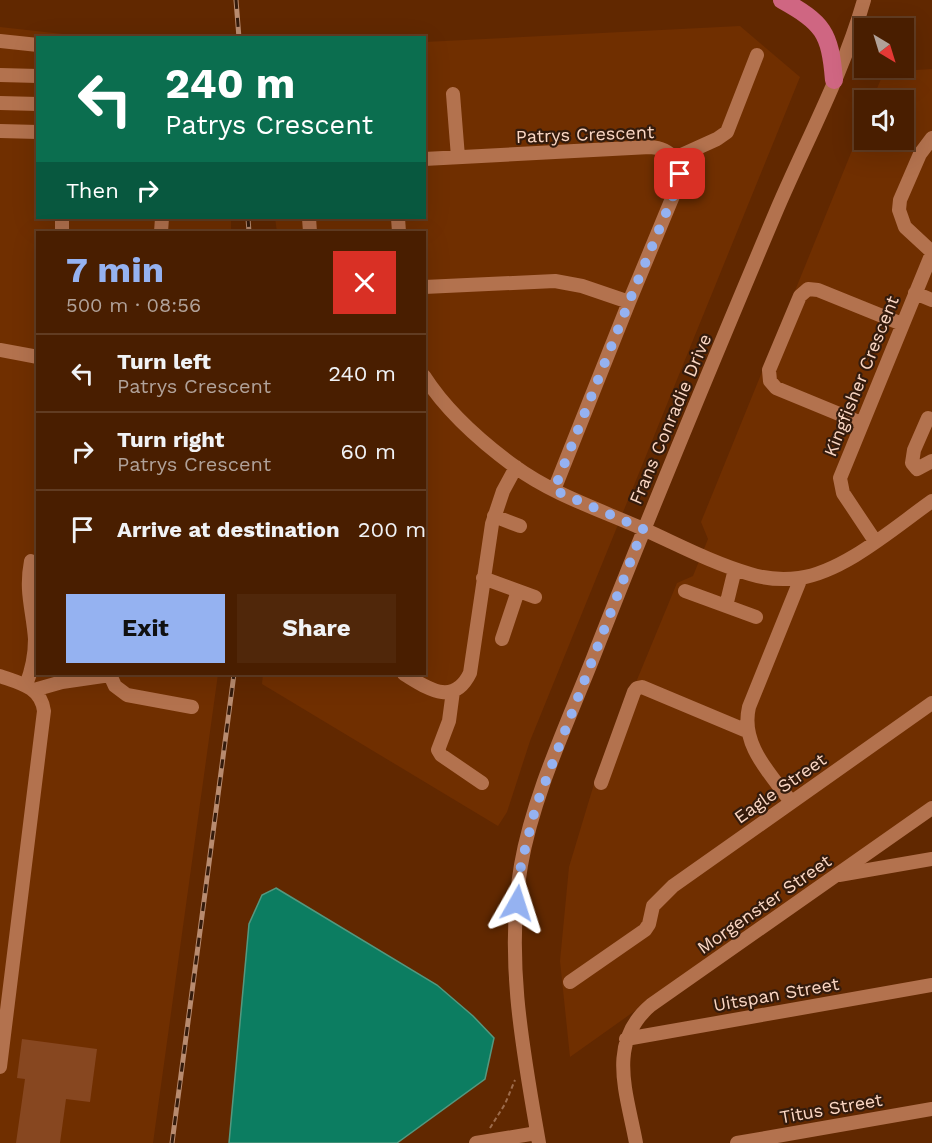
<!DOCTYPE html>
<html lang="en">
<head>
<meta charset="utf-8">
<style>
	:root { --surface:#491e00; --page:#50270a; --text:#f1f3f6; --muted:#b1a299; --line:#613c22; --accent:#95b2f1 }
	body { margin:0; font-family:"Work Sans",sans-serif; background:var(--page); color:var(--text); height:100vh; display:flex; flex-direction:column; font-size:22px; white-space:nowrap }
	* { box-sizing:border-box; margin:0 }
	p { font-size:20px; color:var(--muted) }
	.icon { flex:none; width:33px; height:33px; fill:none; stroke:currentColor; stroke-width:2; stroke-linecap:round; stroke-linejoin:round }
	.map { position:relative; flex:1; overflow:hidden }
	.side { position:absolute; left:36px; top:231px; width:390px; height:444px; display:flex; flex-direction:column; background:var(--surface); border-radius:0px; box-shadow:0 6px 24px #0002,0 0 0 2px var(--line) }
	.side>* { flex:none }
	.hud { position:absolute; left:36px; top:36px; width:390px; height:183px; border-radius:0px; box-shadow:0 6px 24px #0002,0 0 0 2px var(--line); background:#0b6e4f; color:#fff; overflow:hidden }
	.needle { width:39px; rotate:142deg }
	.fabs { position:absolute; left:854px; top:18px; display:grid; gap:12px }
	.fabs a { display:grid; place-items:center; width:60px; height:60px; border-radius:0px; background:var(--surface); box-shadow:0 6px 24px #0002,0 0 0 2px var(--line); font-size:30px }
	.pin { position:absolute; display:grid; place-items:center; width:51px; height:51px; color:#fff; margin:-26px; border-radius:12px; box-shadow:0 3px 9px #0006 }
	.me { position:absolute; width:66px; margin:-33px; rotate:6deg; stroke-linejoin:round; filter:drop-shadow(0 0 4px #0008) }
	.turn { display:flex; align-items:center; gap:21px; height:126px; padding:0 30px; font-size:27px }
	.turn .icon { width:78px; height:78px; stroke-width:2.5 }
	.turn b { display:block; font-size:42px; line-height:51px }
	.then { display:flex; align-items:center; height:57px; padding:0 30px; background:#0003; gap:12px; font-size:22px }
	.round { display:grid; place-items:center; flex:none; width:63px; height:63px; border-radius:0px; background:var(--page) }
	.summary { display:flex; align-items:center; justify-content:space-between; height:102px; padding:0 30px }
	h1 { font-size:36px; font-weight:700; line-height:45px; color:var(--accent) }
	.button { display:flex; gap:12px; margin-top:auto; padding:12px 30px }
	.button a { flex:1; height:69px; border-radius:0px; background:var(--accent); color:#111; font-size:24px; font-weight:700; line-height:69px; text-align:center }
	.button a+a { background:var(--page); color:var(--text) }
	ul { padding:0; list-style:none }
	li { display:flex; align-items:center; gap:18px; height:78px; padding:0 30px; border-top:2px solid var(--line) }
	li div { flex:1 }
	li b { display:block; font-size:22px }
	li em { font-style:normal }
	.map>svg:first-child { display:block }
	.built { fill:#702f00 }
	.water { fill:#0c7d61; stroke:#54987f; stroke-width:1.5 }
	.building { fill:#874720 }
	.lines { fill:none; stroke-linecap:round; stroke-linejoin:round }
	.path { stroke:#9c6b4b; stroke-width:2; stroke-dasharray:4.5 3; stroke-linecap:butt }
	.minor { stroke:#b3724e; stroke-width:14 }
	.major { stroke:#cf6682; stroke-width:18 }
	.rail-casing { stroke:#b88b6f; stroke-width:5 }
	.rail { stroke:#341b0c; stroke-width:3; stroke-dasharray:9; stroke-linecap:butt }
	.route { stroke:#95b2f1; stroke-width:10; stroke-dasharray:0 18 }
	.labels { text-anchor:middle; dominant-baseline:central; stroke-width:4.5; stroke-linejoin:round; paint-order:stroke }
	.street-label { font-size:18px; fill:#fbd7c4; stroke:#341b0c }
</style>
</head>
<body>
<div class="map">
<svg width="932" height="1143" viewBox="0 0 932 1143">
	<rect width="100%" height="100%" fill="#612800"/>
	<path class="built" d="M 740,26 L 800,77 L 530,741 L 507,812 L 498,826 L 262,684 L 263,674 L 424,674 L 424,232 L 277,232 L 275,218 L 424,218 L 425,42 Z
		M 0,27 L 90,37 L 38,38 L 38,218 L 231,218 L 231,232 L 38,232 L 38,674 L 218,674 L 153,1143 L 0,1143 Z
		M 932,69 L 932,800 L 570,1057 L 560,961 L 569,867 L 594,784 L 677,583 L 693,576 L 708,539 L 701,522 L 864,121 L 864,140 L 903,140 L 903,100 L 872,100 L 884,72 Z"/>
	<path class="water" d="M 276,888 L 437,985 L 473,1016 L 494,1038 L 485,1079 L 397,1143 L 229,1143 L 249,924 L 262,895 Z"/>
	<path class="building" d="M 22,1039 L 97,1049 L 90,1102 L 66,1099 L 60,1143 L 16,1143 L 25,1079 L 17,1078 Z"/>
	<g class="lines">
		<path class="path" d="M 490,1128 L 505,1104 L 515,1080"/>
		<path class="minor" d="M 0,41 L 38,45
			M 0,75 L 38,76
			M 453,94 L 458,157
			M 0,103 L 38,104
			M 0,131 L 38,132
			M 932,138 L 920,154 L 900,200 L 899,210 L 905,227 L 932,252
			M 675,158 L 717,139 L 727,132 L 757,55
			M 424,159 L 650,147 C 671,148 684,164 678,184 L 629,302 L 554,490
			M 309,218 L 310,232
			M 398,218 L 399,232
			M 62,232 L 62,218
			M 161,232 L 162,218
			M 424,287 L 555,281 L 582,286 L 629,302
			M 915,293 L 932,300
			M 0,350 L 38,357
			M 424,376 C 447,412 480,441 514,466 C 552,494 598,509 641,528 C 677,544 712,563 750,574 C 766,579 783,580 799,578 C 844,572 895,527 932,501
			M 928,418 L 914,450 L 912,463 L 917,469 L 932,461
			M 861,423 L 776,388 L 770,381 L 769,370 L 800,296 L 808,289 L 818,290 L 902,324
			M 494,516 L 520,526
			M 875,541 L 843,493 L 840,478 L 932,253
			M 483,578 L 535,597
			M 685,591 L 726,606 L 735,569
			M 726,606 L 756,617
			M 502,639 L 518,591
			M 404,674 C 426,687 453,708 470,673 L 492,524 L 503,491 L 516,467
			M 110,675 L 115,686 L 127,695 L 192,707
			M 0,676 C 20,683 41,687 44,711 L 0,1067
			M 26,685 C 32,670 35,656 35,639 C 33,610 25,592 31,561
			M 34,690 L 62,682 L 110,675 L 110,674
			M 453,691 L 449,721 L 438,750 L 441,755 L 482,783
			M 601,783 L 634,692 L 637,688 L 642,687 L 747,731
			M 791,802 C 771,774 740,745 749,707 L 801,578
			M 839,875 L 932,859
			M 570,982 L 645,930 L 649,924 L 653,906 L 673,886 L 932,703
			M 626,1039 L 932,985
			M 476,1143 L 537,1133
			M 539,1143 C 523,1051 505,959 521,865 C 533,796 567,724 593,658 C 651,509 713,361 775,214 C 805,143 843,74 864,0
			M 636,1143 C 627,1093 606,1043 651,1005 L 932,808
			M 737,1143 L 932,1109"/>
		<path class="major" d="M 782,0 C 823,23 830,32 834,80"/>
		<defs>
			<path id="rail" d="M 236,0 L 239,38
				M 248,218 L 249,232
				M 172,1143 L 234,674"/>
		</defs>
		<use href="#rail" class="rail-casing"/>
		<use href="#rail" class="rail"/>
	</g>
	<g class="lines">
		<path class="route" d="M 517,903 L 521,865 L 536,806 L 643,529 L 554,490 L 629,302 L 678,184 L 680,174"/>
	</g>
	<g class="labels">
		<g class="street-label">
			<text transform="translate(585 134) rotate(-2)">Patrys Crescent</text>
			<text transform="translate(861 376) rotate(-68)">Kingfisher Crescent</text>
			<text transform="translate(670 419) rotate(-67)">Frans Conradie Drive</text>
			<text transform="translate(780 788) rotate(-35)">Eagle Street</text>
			<text transform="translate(764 904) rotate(-35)">Morgenster Street</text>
			<text transform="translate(776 994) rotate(-10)">Uitspan Street</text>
			<text transform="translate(831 1108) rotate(-10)">Titus Street</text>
		</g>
	</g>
</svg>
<div class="fabs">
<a><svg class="needle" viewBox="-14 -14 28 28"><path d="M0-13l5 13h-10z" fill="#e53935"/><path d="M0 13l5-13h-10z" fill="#b1a299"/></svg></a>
<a><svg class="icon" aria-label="sound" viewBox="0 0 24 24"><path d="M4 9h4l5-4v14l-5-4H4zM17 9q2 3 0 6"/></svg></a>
</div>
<div class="pin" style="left:680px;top:174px;background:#d93025"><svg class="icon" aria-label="arrive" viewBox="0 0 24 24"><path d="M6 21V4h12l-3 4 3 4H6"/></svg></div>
<svg class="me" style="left:517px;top:903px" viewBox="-20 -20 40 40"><path d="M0-17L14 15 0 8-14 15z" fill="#95b2f1" stroke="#fff" stroke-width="4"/></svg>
<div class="hud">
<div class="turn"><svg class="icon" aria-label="left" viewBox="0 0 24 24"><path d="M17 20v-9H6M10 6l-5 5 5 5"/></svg><div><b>240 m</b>Patrys Crescent</div></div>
<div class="then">Then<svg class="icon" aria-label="right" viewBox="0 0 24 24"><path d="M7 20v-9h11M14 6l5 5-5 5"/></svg></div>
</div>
<section class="side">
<div class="summary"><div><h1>7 min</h1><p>500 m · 08:56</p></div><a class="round" style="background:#d93025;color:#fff"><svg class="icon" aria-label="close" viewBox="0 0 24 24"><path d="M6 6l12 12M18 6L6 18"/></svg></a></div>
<ul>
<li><svg class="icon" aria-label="left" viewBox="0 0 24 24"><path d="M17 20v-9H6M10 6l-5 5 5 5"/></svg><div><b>Turn left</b><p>Patrys Crescent</p></div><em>240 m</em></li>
<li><svg class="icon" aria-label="right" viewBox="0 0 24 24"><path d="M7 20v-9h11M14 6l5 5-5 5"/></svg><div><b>Turn right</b><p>Patrys Crescent</p></div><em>60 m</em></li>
<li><svg class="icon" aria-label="arrive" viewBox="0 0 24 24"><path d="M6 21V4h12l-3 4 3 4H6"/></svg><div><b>Arrive at destination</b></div><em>200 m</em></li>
</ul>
<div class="button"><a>Exit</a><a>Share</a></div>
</section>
</div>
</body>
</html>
